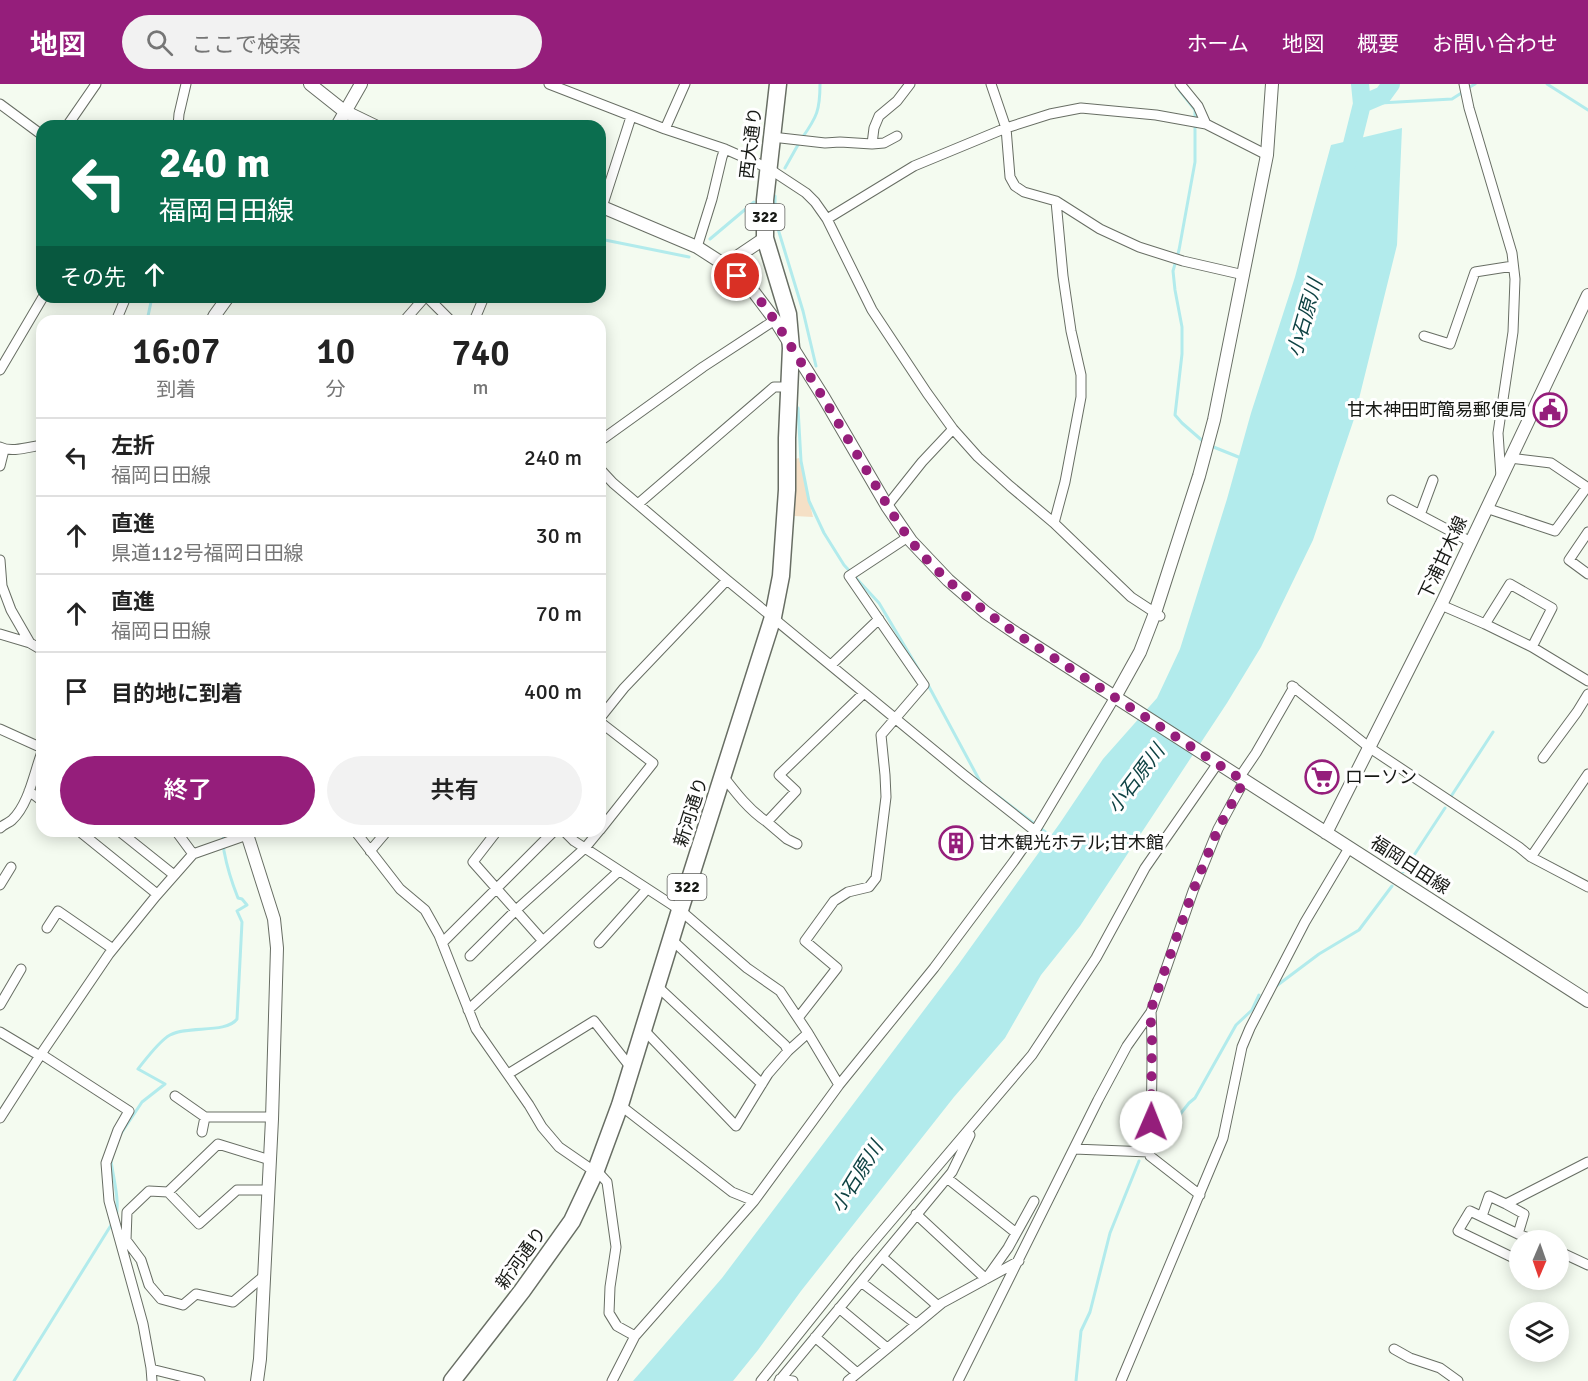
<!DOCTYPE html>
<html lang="ja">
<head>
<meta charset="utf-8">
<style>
	:root { --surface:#fff; --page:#f2f2f2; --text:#222; --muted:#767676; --line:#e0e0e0; --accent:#951e7b }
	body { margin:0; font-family:Signika,"Noto Sans JP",sans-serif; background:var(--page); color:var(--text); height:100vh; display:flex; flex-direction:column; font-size:22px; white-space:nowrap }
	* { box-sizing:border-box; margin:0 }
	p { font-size:20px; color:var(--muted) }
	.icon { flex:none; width:33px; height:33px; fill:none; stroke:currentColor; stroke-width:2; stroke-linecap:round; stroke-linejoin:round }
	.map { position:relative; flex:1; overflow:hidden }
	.details { position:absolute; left:36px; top:231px; width:570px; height:522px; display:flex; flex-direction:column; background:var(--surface); border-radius:18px; box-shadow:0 3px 15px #0003 }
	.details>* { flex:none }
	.guide { position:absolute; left:36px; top:36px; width:570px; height:183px; border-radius:18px; box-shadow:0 3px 15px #0003; background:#0b6e4f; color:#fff; overflow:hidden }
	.needle { width:39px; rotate:182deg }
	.tools { position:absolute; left:1509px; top:1146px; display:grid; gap:12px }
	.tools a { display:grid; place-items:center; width:60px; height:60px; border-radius:50%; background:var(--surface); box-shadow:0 3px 15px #0003; font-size:30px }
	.pin { position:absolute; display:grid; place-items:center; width:51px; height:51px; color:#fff; margin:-26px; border:3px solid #fff; border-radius:50%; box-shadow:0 2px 6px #0007 }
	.me { position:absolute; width:66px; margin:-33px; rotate:1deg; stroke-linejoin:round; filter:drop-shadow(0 0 4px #0008) }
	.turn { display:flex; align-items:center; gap:21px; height:126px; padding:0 24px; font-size:27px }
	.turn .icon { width:78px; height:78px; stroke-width:2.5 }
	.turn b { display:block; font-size:42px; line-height:51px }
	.then { display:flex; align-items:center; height:57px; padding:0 24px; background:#0003; gap:12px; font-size:22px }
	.eta { display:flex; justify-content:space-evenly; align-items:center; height:102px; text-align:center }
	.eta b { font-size:36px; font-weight:600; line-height:42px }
	.button { display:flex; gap:12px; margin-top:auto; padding:12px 24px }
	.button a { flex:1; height:69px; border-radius:36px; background:var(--accent); color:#fff; font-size:24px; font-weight:600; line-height:69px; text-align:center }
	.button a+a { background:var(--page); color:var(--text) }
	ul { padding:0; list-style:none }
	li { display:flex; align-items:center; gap:18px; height:78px; padding:0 24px; border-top:2px solid var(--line) }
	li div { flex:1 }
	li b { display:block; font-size:22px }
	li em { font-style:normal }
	header { display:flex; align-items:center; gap:36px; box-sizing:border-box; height:84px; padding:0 30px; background:var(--accent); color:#fff }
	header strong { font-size:28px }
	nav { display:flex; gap:33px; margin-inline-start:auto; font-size:21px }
	.search { width:420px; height:54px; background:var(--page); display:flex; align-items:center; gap:15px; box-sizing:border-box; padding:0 21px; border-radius:33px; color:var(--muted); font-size:22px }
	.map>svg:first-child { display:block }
	.green { fill:#f5e0c6 }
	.water { fill:#b2ebec }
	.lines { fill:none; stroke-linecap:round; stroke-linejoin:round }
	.stream { stroke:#b2ebec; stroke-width:3 }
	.river { stroke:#b2ebec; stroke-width:18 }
	.street-casing { stroke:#686e64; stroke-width:11 }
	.secondary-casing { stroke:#686e64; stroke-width:14 }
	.highway-casing { stroke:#686e64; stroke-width:19 }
	.street { stroke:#fff; stroke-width:9 }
	.secondary { stroke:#fff; stroke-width:12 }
	.highway { stroke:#fff; stroke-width:16 }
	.route { stroke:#951e7b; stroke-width:10; stroke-dasharray:0 18 }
	.labels { text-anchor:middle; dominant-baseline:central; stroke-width:6; stroke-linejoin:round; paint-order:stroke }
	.shield { fill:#fff; stroke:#5d5e5b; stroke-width:1.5 }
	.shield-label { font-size:16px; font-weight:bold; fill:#171915 }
	.street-label { font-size:18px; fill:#171915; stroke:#fff }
	.poi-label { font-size:18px; fill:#171915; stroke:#fff; text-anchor:start }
	.water-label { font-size:20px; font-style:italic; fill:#0f4344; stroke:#fff }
</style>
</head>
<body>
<header>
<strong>地図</strong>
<div class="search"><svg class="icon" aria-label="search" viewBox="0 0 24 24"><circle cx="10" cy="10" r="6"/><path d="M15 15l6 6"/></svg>ここで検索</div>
<nav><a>ホーム</a><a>地図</a><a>概要</a><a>お問い合わせ</a></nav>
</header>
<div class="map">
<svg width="1588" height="1297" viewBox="0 0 1588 1297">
	<rect width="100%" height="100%" fill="#f4fbf0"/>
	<path class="green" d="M 799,374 L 813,433 L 794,432 L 795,375 Z"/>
	<path class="water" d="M 1402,44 L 1397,161 L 1354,335 L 1313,456 L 1261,563 L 1227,619 L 1080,842 L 1041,891 L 1005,954 L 954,1013 L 801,1207 L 758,1266 L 733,1297 L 633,1297 L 722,1194 L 958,881 L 1060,739 L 1103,675 L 1157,614 L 1180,565 L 1227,415 L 1251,329 L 1295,193 L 1331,61 Z"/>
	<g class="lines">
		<path class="stream" d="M 1547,0 L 1588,26
			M 1468,4 L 1475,0
			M 1180,7 L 1195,26 L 1195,78 L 1179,166 L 1173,187 L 1175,206 L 1182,243 L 1182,270 L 1175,331 L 1182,339 L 1205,359
			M 1362,20 L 1452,15 L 1463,8
			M 802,54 C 817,33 820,26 820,0
			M 785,84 L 799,59
			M 775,112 L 775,135 L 803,227 L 816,282
			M 600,155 L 689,173
			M 710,155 L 754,118
			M 147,237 L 152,213
			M 798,324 L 801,377 L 809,417 L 824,449 L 844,481 L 879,519 L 920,588
			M 1211,362 L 1241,374
			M 927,599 L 982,701
			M 995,710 L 1052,753
			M 1450,714 L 1493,648
			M 1403,788 L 1445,724
			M 1275,903 L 1319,870 L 1359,846 L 1392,802
			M 120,1051 L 142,1018 L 165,1000 L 138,985 C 146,975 159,957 170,951 C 188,941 226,950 237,935 L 242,838 L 237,827 L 247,821 L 242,815 L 238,814 C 232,799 227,783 224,767 C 223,760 224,754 223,747
			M 1152,1060 L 1166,1048 L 1189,1019 L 1195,1014 L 1236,941 L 1252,926 L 1259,911
			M 112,1074 L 111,1077 C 113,1092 120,1118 116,1132
			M 14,1297 L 113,1138
			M 1076,1297 L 1081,1247 L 1090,1228 L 1110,1149 L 1139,1077"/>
		<path class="river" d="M 1362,20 L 1383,11 L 1391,0
			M 1347,80 L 1362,20 L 1360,0"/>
		<defs>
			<path id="street" d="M 549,0 L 665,45 L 725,65 L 768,84 L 806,109 L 815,118 L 827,135 L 872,226 L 927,309 L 953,345 L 978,373 L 1010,402 L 1054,439 L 1131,513 L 1160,532
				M 991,0 L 1006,44 L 1010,93 L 1015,102 L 1024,108 L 1056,117 L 1100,145 L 1139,163 L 1183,177 L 1244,191
				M 1180,0 L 1198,22 L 1206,40
				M 1464,0 L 1469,24 L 1512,169 L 1515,195 L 1513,248 L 1498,349 L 1501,393
				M 0,20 L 42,51
				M 67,42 L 96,0
				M 178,42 L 179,30 L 186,0
				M 665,45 L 685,0
				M 772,53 L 825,59 L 840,58 L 872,60 L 884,59 L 897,52
				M 872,60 L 874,44 L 879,32 L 897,17 L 910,0
				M 602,123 L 631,33
				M 827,135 L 914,82 L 1006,44 L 1050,30 L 1081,24 L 1156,31 L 1206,40 L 1267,71
				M 697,163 L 712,115 L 722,73 L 725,65
				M 427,213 L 451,237
				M 116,237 L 126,213
				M 404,237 L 425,213
				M 474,237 L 484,213
				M 1424,252 L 1450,260 L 1475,188 L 1513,182
				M 0,286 L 43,213
				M 600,357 L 703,283 L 775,236
				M 0,363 C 11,369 29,363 42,361
				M 1510,374 L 1551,379 L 1588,404
				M 0,382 L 4,366
				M 600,385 L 613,399 L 727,496 L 964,691 L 1035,747
				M 1392,416 L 1471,458
				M 638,420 L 774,303 L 789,303
				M 887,422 L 922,378 L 953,345
				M 1486,424 L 1555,447 L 1587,403
				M 1420,431 L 1433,396
				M 1054,439 L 1065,398 L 1081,313 L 1081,291 L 1071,247 L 1063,192 L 1056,117
				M 1588,448 L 1569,476 L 1588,490
				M 0,476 L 2,502 L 11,526 L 30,559
				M 1441,521 L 1485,540 L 1532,563 L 1588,597
				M 1485,540 L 1510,500 L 1552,524 L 1532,563
				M 0,550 L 30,559 L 42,566
				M 831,581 L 879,535
				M 1292,602 L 1370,664 L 1519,763 L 1531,773 L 1588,803
				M 600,634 L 624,604 L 727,496
				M 600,638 L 653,679 L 600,746
				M 0,645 L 42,664
				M 1543,674 L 1577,628 L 1588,610
				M 723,692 C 736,709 749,726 767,738 L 796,707 L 779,691 L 864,609
				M 1239,694 L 1256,669 L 1294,603
				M 29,707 L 42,717
				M 767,738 L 787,755 L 797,760
				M 0,744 C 4,740 9,739 12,736 C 29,720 34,689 42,668
				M 79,747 L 157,810
				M 119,747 L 174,791
				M 176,747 L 193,770
				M 355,747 L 400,805 L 425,826 L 439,851 L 476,945 L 529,1021 L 542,1043 L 559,1063 L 588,1083 L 596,1086 L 607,1098 L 616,1163 L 610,1203 L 609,1229 L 617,1242 L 635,1252 L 612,1297
				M 497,747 L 473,778 L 543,857
				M 564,747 L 574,757 L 680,826 L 747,884 L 780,907 L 808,949 L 788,967 L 768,990 L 736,1042 L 644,946
				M 370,767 L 387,747
				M 1531,773 L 1588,690
				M 0,801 L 11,783
				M 47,844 L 58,827 L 113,865
				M 671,855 L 785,961 L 788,967
				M 442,859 L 554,747
				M 599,859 L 647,805
				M 470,872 L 516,826 L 585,764 L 599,747
				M 657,902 L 762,1000
				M 0,921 L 21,885
				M 468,926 L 619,787
				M 1151,928 C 1153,963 1152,999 1151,1035 C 1151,1048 1149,1059 1150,1072 L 1200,1111
				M 798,934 L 837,884 L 805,857 L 834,817 L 848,808 L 869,803 L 876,794 L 886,713 L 885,691 L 881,651 L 924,601 L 849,492 L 908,453
				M 0,948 L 40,972
				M 808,949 L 839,1001
				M 41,970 L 129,1027 L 118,1046 L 106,1079 L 109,1117 L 143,1240 L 151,1284 L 152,1297
				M 508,990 L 594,937 L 632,985
				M 175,1012 L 205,1033 L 272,1033
				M 620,1021 L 732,1108 L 754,1117 L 839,1001 L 934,884 L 1014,777 L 1035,747 L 1115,613
				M 0,1034 L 41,970 L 109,870 L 156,812 L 193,770 L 247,751
				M 202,1048 L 205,1033
				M 1074,1065 L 1149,1068
				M 947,1094 L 1016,1149
				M 168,1108 L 199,1140 L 237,1106 L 269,1106
				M 916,1130 L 986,1195 L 1008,1164 L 1034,1117
				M 1482,1132 L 1489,1112 L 1506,1120
				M 1518,1150 L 1470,1127 L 1458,1147 L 1520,1177
				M 1534,1156 L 1518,1150 L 1524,1130 L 1506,1120 L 1588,1078
				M 1558,1167 L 1588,1181
				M 882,1173 L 938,1222
				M 264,1192 L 233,1218 L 196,1210 L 183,1221 L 161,1215 L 149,1201 L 141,1176 L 126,1156 L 127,1128 L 149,1107 L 168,1108 L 218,1060 L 270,1076
				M 861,1198 L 916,1240
				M 839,1224 L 887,1264
				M 635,1252 L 754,1117
				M 815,1253 L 857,1289
				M 1394,1265 L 1410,1274 L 1440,1284 L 1458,1297
				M 151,1285 L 200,1297
				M 780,1295 L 793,1297
				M 761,1297 L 857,1177 L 1032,971 L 1096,874 L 1145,784 L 1218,679
				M 779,1297 L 952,1088 L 970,1051
				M 848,1297 L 942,1219 L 1019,1177
				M 958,1297 L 1098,1016 L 1127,962 L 1151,928 L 1193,807 L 1218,745 L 1244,697
				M 1121,1297 L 1223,1054 L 1242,963 L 1250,944 L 1305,838 L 1349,764"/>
			<path id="secondary" d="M 310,0 L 344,27 L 375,42
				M 337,42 L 361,0
				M 600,122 L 697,163 L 725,181 L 750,203 L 775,236 L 824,314 L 887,422 L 911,457 L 948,496 L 985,528 L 1017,550 L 1588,917
				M 725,181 L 765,154
				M 212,237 L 215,231 L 228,213
				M 1115,613 L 1140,568 L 1155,529 L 1199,392 L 1214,336 L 1267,71 L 1272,0
				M 246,747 L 274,835 L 277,864 L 272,1035 L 260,1275 L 257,1297
				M 1326,749 L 1441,521 L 1588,211"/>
			<path id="highway" d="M 452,1297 L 522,1207 L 572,1137 L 596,1086 L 620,1021 L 680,826 L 773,533 L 781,492 L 787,406 L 787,354 L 791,264 L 788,230 L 765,154 L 765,116 L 778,0"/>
		</defs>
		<use href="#street" class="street-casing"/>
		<use href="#secondary" class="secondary-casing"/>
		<use href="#highway" class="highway-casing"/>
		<use href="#street" class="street"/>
		<use href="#secondary" class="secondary"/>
		<use href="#highway" class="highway"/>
	</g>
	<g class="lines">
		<path class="route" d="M 737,192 C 766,217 783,251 804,283 C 827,319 848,356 870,392 C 883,414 896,437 911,457 C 940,494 979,524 1017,550 L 1244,697 L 1218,745 L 1193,807 L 1150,928 L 1152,952 L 1151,1038"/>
	</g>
	<defs>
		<symbol id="civic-ring" viewBox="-11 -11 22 22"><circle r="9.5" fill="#fff" stroke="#951e7b" stroke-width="1.5"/><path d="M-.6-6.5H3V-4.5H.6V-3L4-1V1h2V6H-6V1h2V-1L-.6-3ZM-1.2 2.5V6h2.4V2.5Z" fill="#951e7b"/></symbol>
		<symbol id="supermarket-ring" viewBox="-11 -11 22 22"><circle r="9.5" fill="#fff" stroke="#951e7b" stroke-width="1.5"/><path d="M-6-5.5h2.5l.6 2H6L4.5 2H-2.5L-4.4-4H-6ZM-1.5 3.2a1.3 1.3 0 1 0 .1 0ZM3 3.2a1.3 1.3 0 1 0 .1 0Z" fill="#951e7b"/></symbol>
		<symbol id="building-ring" viewBox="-11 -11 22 22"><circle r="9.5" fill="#fff" stroke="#951e7b" stroke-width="1.5"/><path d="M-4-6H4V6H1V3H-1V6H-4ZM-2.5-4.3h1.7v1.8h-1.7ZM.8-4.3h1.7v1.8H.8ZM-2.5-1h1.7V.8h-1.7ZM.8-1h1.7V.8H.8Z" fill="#951e7b"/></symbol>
	</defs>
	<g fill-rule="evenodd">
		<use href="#civic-ring" x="1531" y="307" width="38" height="38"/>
		<use href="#supermarket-ring" x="1303" y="674" width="38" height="38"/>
		<use href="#building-ring" x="937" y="740" width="38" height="38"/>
	</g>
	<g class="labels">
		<g class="shield">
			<rect x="745.5" y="120" width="39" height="26" rx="4.5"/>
			<rect x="667.5" y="790" width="39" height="26" rx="4.5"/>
		</g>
		<g class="shield-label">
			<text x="765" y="133">322</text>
			<text x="687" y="803">322</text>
		</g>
		<g class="street-label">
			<text transform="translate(751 59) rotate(-83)">西大通り</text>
			<text transform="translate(1443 474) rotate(-65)">下浦甘木線</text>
			<text transform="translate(691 728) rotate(-72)">新河通り</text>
			<text transform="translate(1410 781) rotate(33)">福岡日田線</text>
			<text transform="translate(521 1174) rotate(-54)">新河通り</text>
		</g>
		<g class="poi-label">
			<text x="1527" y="326" text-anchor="end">甘木神田町簡易郵便局</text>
			<text x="1345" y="693">ローソン</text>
			<text x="979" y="759">甘木観光ホテル;甘木館</text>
		</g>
		<g class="water-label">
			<text transform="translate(1305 234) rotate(-74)">小石原川</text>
			<text transform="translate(1136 695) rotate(-53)">小石原川</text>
			<text transform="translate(857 1093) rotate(-58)">小石原川</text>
		</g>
	</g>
</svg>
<div class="tools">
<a><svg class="needle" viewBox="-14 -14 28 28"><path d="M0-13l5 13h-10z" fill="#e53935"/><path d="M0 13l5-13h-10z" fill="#767676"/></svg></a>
<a><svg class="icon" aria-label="layers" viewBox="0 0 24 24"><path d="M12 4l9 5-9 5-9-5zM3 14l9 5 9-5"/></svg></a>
</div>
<div class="pin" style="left:737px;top:192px;background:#d93025"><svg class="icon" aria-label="arrive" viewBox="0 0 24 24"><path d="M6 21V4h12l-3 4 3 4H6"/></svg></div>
<svg class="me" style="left:1151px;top:1038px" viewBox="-20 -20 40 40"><circle r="19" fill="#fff"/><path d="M0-13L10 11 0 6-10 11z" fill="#951e7b"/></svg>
<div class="guide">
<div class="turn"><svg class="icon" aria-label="left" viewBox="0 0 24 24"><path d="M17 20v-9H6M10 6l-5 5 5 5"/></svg><div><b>240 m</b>福岡日田線</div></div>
<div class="then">その先<svg class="icon" aria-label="ahead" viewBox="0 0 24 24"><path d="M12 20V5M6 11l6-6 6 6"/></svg></div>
</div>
<section class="details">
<div class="eta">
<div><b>16:07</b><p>到着</p></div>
<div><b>10</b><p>分</p></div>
<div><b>740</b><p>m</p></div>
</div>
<ul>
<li><svg class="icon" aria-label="left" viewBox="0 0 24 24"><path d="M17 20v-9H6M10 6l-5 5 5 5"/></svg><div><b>左折</b><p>福岡日田線</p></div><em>240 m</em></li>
<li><svg class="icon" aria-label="ahead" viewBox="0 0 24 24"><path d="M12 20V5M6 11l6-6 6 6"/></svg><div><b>直進</b><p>県道112号福岡日田線</p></div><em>30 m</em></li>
<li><svg class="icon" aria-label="ahead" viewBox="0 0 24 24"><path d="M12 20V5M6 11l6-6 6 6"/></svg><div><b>直進</b><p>福岡日田線</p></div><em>70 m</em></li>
<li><svg class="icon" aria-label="arrive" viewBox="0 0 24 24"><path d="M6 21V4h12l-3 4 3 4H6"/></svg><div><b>目的地に到着</b></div><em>400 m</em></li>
</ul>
<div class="button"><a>終了</a><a>共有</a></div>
</section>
</div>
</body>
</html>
